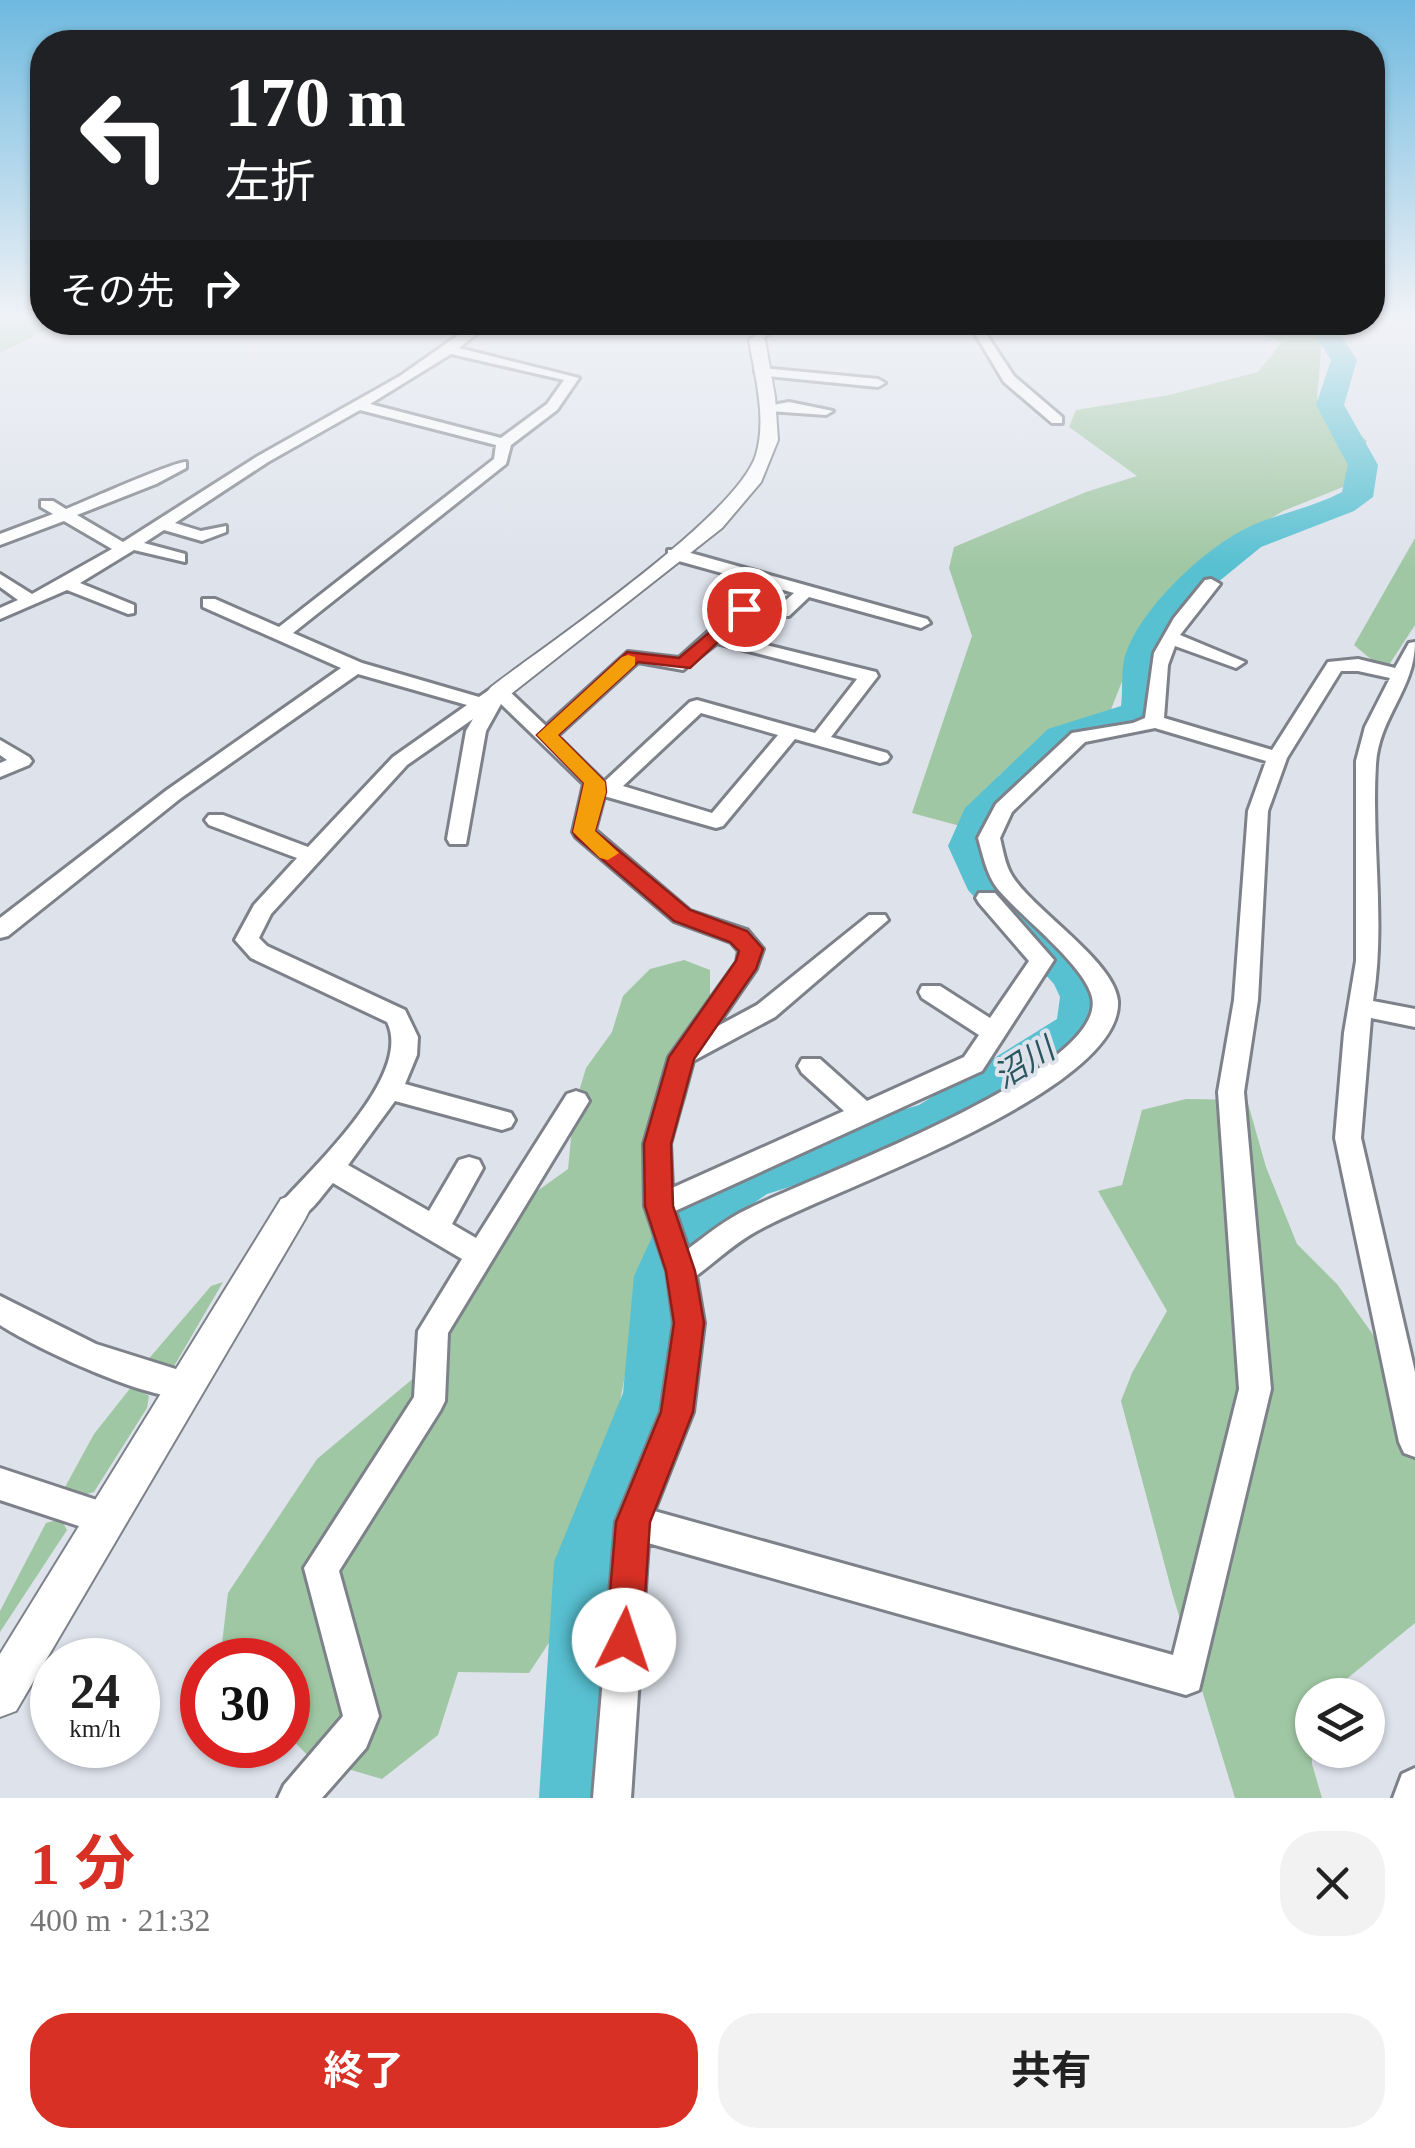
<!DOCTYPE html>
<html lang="ja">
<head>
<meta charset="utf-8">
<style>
	:root { --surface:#fff; --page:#f2f2f2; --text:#222; --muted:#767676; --accent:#d93025 }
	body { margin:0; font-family:"Times New Roman","Noto Sans JP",serif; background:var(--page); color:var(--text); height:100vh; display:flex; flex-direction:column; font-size:38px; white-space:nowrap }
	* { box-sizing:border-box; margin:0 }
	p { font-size:32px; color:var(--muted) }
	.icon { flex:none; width:55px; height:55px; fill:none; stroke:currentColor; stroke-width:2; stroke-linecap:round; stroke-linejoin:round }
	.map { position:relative; height:1798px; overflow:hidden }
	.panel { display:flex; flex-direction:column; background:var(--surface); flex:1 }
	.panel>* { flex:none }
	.banner { position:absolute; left:30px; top:30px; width:1355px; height:305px; border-radius:40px; box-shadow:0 2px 8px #0004; background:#202124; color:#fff; overflow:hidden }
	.fabs { position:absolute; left:1295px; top:1678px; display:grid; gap:20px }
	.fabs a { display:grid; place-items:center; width:90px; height:90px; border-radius:50%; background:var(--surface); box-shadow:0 2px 8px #0004; font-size:50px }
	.speed { position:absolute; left:30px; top:1638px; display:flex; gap:20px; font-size:50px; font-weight:700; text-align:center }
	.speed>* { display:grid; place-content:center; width:130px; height:130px; border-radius:50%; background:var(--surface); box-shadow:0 2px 8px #0004; line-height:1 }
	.speed small { font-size:25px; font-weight:400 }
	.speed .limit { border:15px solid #d22; background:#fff; color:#111 }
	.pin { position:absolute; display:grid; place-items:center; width:85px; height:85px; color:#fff; margin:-42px; border:5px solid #fff; border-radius:50%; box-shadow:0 2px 10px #0007 }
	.me { position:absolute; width:110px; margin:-55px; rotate:4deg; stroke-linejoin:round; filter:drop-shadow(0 0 8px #0008) }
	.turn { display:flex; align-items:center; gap:35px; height:210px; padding:0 30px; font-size:45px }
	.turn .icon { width:130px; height:130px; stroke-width:2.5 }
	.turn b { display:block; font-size:70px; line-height:85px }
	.then { display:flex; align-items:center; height:95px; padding:0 30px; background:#0003; gap:20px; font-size:38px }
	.round { display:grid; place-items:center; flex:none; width:105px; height:105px; border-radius:40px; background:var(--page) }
	.overview { display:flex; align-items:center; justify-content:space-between; height:170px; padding:0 30px }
	h1 { font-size:60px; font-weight:700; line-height:75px; color:var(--accent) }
	.primary-button { display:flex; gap:20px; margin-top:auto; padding:20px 30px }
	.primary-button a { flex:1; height:115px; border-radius:40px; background:var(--accent); color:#fff; font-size:40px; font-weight:700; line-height:115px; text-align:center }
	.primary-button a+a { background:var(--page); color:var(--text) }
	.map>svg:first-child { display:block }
	.green { fill:#a0c7a3 }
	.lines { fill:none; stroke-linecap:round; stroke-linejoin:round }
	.river { fill:#57c0d1; fill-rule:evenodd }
	.minor-casing { stroke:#7d8189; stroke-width:6 }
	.tertiary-casing { stroke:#7d8189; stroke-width:4 }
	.minor { fill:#fff; fill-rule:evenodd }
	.tertiary { fill:#fff; fill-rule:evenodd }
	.route { fill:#d93025; stroke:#8d1f18; stroke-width:2.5 }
	.slow { fill:#f59e0b }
	.labels { text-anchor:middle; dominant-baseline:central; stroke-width:8; stroke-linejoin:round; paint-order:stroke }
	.water-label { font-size:32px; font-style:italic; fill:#2a575f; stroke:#dee2eb }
</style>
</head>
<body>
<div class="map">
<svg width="1415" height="1798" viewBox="0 0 1415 1798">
	<rect width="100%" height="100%" fill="#dee2eb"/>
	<path class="green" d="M 0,315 L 42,315 L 42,322 L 59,323 L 0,353 Z
		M 1177,323 L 1323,325 L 1317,399 L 1367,441 L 1343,487 L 1283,511 L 1188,570 L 1123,679 L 1110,712 L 999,775 L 975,830 L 912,813 L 972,636 L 949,568 L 954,547 L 1086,492 L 1137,476 L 1069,427 L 1076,410 L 1169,395 L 1258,372 L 1282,342 L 1248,330 Z
		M 1415,538 L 1415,625 L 1385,671 L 1354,645 Z
		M 684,960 L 710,970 L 710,1003 L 686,1099 L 658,1174 L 652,1253 L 661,1298 L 628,1360 L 612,1443 L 574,1515 L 560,1626 L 529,1673 L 458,1672 L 438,1735 L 382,1779 L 310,1758 L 288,1735 L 288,1660 L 220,1660 L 228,1593 L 317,1459 L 428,1366 L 490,1225 L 568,1169 L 574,1108 L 586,1068 L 612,1032 L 623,996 L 650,969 Z
		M 1186,1099 L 1247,1100 L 1266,1167 L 1297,1244 L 1337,1284 L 1396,1367 L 1415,1442 L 1415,1623 L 1327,1695 L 1312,1695 L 1312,1764 L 1322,1798 L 1235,1798 L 1173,1596 L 1121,1401 L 1132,1373 L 1167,1311 L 1098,1191 L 1122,1185 L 1142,1110 Z
		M 223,1282 L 173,1368 L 164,1373 L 146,1362 L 211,1286 Z
		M 132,1386 L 149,1396 L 147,1408 L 94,1492 L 84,1495 L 64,1489 L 94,1434 Z
		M 61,1519 L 67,1530 L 0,1632 L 0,1611 L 46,1523 Z"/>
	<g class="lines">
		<path class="river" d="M 1327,325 L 1336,328 L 1357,360 L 1344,405 L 1378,465 L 1373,497 L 1354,511 L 1261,547 L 1201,596 L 1179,624 L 1163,652 L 1159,705 L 1152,721 L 1085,739 L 1076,745 L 1000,822 L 992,846 C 996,855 999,867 1005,875 C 1039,922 1137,972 1098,1041 L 955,1135 L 767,1194 L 710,1234 L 692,1276 L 685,1393 L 622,1562 L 615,1798 L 539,1798 L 554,1562 L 623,1393 L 634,1276 L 668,1202 L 730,1162 L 919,1105 L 1057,1019 L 1060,997 L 1054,984 L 968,890 L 948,846 L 965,808 L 1048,729 L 1121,706 C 1123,691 1121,675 1124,660 C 1136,612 1205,547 1249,527 C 1279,513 1312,508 1342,492 L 1348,465 L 1316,405 L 1331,360 L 1314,333 Z"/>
		<defs>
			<path id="minor" d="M 477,322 L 491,322 L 459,348 L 579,378 L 557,410 L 511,445 L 506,464 L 293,633 L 362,663 L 479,697 L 492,688 L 506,688 L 546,726 L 628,652 L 679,658 L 738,605 L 779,606 L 794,593 L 668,558 L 668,550 L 680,550 L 927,619 L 930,623 L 921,628 L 809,597 L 789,616 L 748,615 L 726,635 L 876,672 L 878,676 L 831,737 L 887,753 L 890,757 L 887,761 L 880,763 L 795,739 L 723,826 L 716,828 L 604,796 L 595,830 L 690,911 L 747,930 L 763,949 L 756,969 L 716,1027 L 757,1005 L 869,915 L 885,915 L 888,920 L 775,1017 L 693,1061 L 670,1144 L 672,1188 L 844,1111 L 802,1073 L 798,1066 L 802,1059 L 820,1059 L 867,1101 L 964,1057 L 979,1035 L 922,998 L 919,992 L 922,986 L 940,986 L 990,1018 L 1029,961 L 979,903 L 976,898 L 979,893 L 995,893 L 1054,960 L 982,1071 L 675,1211 L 688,1249 C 704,1237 720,1224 738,1214 C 795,1182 1110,1073 1092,997 C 1084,964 1020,916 997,888 C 986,873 983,855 978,838 L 996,804 L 1072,733 L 1133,723 L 1145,718 L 1154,653 L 1174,618 L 1205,580 L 1211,579 L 1220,584 L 1180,635 L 1245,662 L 1236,668 L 1175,646 L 1168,665 L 1164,718 L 1272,750 L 1328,662 L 1358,659 L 1395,668 L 1409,643 L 1415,642 C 1415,689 1379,717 1376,764 C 1371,843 1386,922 1373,1001 L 1415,1009 L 1415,1027 L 1371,1018 L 1361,1138 L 1415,1372 L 1415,1457 L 1404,1453 L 1399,1442 L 1335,1138 L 1344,1033 L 1356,961 L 1356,761 L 1365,727 L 1390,678 L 1358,671 L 1341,671 L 1287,758 L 1268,811 L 1258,1000 L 1244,1092 L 1271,1389 L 1199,1690 L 1186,1695 L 648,1543 L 631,1798 L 593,1798 L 616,1522 L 661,1412 L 674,1323 L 667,1271 L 645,1206 L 644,1144 L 669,1057 L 737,962 L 739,951 L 731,942 L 674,921 L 576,837 L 573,832 L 584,784 L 501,704 L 486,731 L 466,844 L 450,844 L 447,839 L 466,731 L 473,719 L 407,765 L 271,914 L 259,938 L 267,946 L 405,1010 L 418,1037 L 417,1055 L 405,1084 L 511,1113 L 515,1120 L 511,1127 L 502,1130 L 395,1101 L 348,1165 L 429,1211 L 459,1160 L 469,1157 L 479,1160 L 483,1168 L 452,1224 L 476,1238 L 567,1094 L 576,1091 L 585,1094 L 589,1101 L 448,1333 L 445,1401 L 440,1411 L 339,1571 L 379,1716 L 366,1748 L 322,1798 L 278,1798 L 284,1785 L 343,1716 L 304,1568 L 414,1397 L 418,1331 L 462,1259 L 333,1183 C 319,1198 306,1225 283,1217 L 279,1209 L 283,1201 C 316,1164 413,1074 387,1022 L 251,958 L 235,940 L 254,905 L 297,858 L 209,825 L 205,820 L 209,815 L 223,815 L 308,847 L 393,757 L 467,705 L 358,674 L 181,798 L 8,936 L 0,938 L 0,918 L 167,790 L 341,668 L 203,607 L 203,599 L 215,599 L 279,627 L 494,459 L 496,445 L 360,410 L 268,462 L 175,523 L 201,531 L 226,526 L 226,532 L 202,541 L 164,530 L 144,543 L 185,554 L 185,562 L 134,550 L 80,583 L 134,605 L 134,613 L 128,614 L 67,590 L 0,619 L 0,608 L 18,600 L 0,587 L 0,574 L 32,594 L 112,549 L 64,521 L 0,545 L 0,534 L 53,514 L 41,507 L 41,501 L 53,501 L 66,509 C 86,501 175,461 186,462 L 186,468 L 156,484 L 77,515 L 123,542 L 258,456 L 400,376 ZM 451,354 L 564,380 L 547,404 L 501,438 L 370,404 ZM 717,643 L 857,679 L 815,733 L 697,700 L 690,702 L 604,782 L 557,736 L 638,662 L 683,670 ZM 701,713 L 778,735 L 712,813 L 623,786 ZM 1155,728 L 1266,761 L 1248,811 L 1234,1000 L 1218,1092 L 1239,1389 L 1173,1655 L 654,1511 L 693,1412 L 704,1323 L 696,1276 C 716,1261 735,1243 757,1231 C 827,1191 1123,1093 1118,1001 C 1115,961 1031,909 1011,874 C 1005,864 1003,850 1000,838 L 1012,812 L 1085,742 Z
				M 756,322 L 768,322 L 769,333 L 757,344 L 751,340 L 757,333 Z
				M 968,322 L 978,322 L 1014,376 L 1062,417 L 1062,423 L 1052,423 L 1004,382 Z
				M 762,368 L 878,379 L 885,383 L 878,387 L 757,375 L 755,372 Z
				M 789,402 L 833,411 L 826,415 L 769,411 L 762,407 Z
				M 0,740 L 29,757 L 32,761 L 29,765 L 0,777 L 0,763 L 7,760 L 0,755 Z
				M 0,1296 L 96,1344 L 198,1376 L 202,1386 L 198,1396 C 163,1409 33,1347 0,1325 Z
				M 0,1468 L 118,1507 L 123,1519 L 118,1531 L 106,1535 L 0,1500 Z
				M 1415,1768 L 1415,1798 L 1393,1798 L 1402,1774 Z"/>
			<path id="tertiary" d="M 757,335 L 765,340 L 775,397 L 778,440 L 761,482 L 722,528 L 507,697 L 491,697 L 487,692 L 491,687 C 550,642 736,517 756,455 C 767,418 755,377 749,340 Z
				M 293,1195 L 305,1199 L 310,1209 L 305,1219 L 16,1711 L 0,1717 L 0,1654 L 281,1199 Z"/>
		</defs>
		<use href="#minor" class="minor-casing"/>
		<use href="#tertiary" class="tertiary-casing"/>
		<use href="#minor" class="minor"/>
		<use href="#tertiary" class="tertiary"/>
	</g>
	<linearGradient id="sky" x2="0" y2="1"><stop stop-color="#6eb9df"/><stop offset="0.56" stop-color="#f0f2f6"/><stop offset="1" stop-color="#f0f2f6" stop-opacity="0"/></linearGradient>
	<rect width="1415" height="566" fill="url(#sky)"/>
	<path class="route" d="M 744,603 L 753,609 L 750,612 L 690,668 L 638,662 L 558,735 L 605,782 L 606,792 L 595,831 L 690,910 L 747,931 L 763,949 L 756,969 L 694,1059 L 671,1144 L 673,1206 L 695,1271 L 704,1323 L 693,1412 L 650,1522 L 642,1640 L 637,1653 L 624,1658 L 612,1653 L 606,1640 L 616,1522 L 661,1412 L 674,1323 L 666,1271 L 645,1206 L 644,1144 L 669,1057 L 736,961 L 739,951 L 730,942 L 674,921 L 576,837 L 573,832 L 584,783 L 537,735 L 627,652 L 679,658 Z"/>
	<path class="slow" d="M 628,655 L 635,657 L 635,665 L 558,735 L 605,782 L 606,792 L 595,831 L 619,853 L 608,860 L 600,858 L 573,832 L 584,783 L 537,735 L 622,657 Z"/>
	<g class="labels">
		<g class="water-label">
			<text transform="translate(1024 1063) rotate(-32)">沼川</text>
		</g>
	</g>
</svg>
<div class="fabs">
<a><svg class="icon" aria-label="layers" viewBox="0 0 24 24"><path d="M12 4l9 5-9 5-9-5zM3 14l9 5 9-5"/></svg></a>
</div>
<div class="speed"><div>24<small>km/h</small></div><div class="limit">30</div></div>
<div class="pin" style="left:744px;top:609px;background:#d93025"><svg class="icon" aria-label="arrive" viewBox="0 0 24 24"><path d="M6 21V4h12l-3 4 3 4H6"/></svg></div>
<svg class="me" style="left:624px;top:1640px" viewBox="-20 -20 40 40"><circle r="19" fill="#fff"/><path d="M0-13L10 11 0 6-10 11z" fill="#d93025"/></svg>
<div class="banner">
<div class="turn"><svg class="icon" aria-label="left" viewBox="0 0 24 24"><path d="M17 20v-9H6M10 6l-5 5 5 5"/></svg><div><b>170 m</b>左折</div></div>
<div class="then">その先<svg class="icon" aria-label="right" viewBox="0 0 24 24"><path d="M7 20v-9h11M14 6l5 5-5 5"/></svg></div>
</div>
</div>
<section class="panel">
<div class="overview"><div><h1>1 分</h1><p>400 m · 21:32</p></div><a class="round"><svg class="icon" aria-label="close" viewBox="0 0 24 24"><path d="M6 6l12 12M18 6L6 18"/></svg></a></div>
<div class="primary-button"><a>終了</a><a>共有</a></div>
</section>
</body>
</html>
